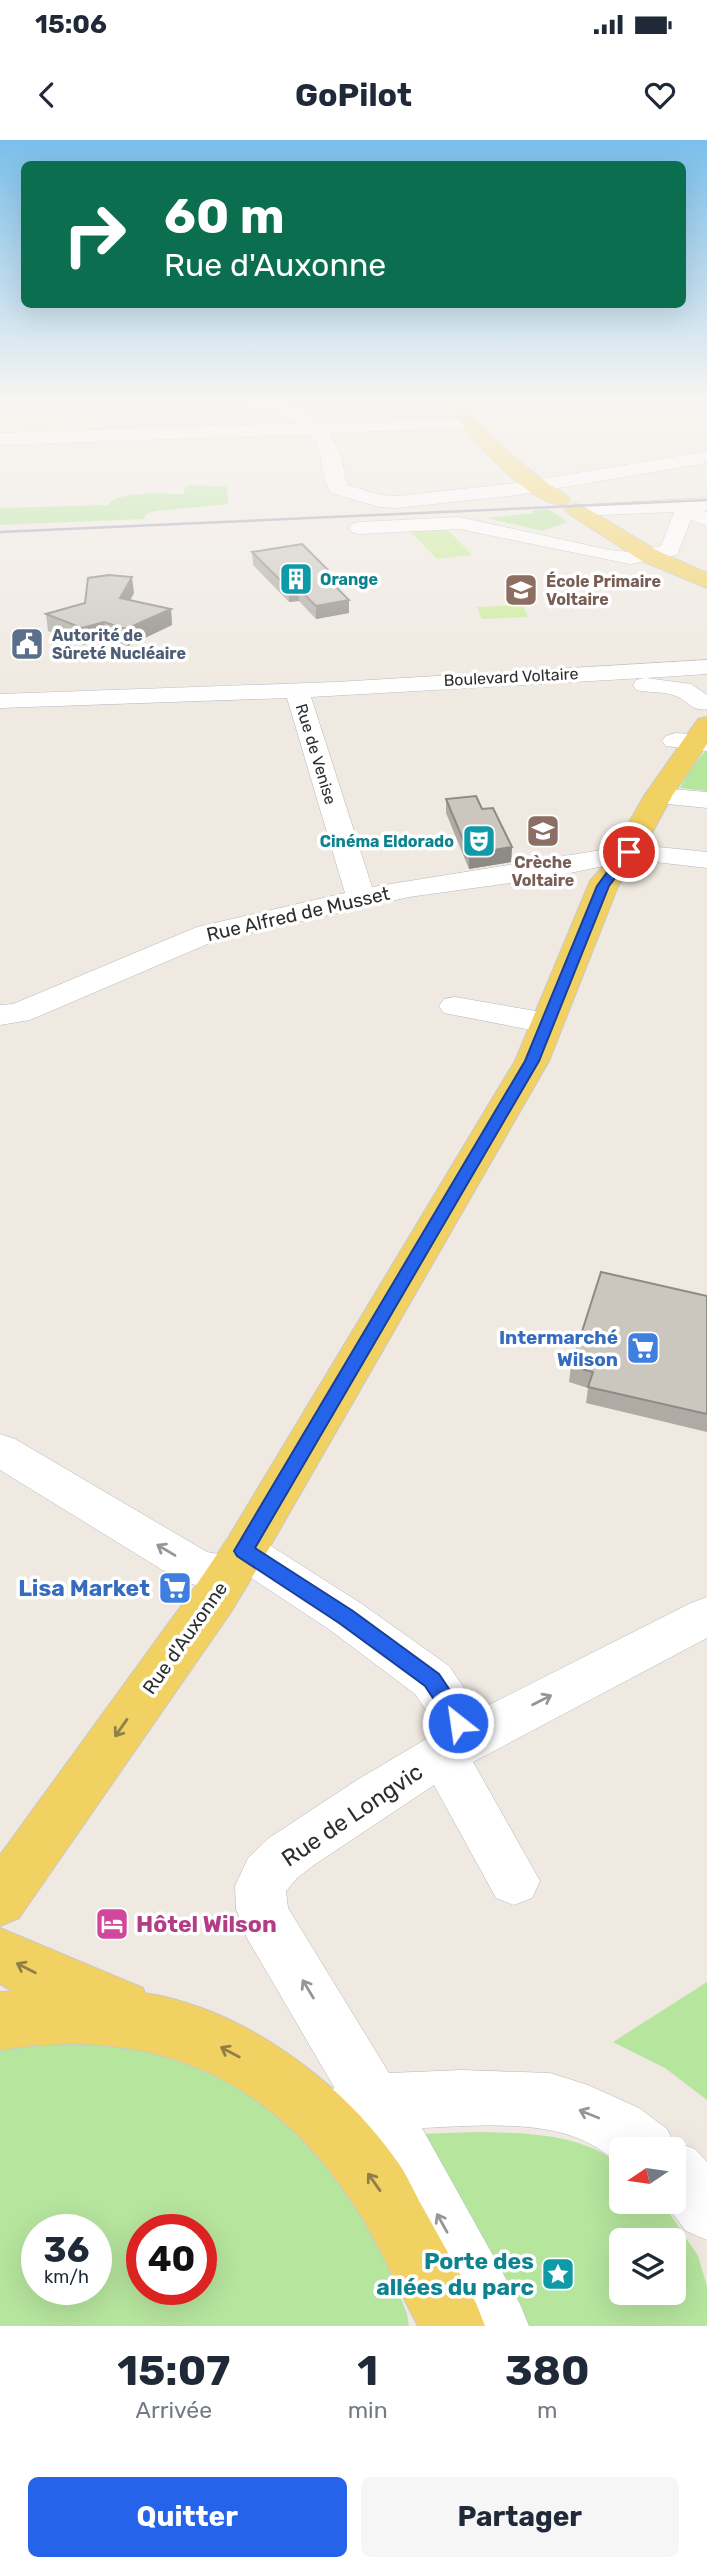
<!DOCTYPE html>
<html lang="fr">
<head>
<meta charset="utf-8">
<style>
	:root { --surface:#fff; --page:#f6f6f7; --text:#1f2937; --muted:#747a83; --accent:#2563eb }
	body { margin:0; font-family:Rubik,sans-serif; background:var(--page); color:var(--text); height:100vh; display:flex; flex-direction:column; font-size:26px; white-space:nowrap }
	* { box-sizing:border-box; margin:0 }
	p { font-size:23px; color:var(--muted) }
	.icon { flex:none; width:38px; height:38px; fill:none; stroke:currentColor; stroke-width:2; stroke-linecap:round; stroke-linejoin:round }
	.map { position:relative; height:2186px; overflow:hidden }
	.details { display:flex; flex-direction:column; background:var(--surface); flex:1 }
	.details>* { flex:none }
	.top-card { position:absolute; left:21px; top:21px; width:665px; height:147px; border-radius:10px; box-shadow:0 7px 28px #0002; background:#0b6e4f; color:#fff; overflow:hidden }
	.needle { width:46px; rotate:257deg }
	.buttons { position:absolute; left:609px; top:1997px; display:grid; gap:14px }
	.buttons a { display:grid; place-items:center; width:77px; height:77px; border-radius:10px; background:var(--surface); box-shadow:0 7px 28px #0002; font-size:35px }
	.speed { position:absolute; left:21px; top:2074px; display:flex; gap:14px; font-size:35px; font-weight:700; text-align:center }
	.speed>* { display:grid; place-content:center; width:91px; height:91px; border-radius:50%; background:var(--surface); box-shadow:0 7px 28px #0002; line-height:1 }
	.speed small { font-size:18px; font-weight:400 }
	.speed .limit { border:10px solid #d22; background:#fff; color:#111 }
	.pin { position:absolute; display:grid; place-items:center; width:60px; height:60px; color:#fff; margin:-30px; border:4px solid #fff; border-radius:50%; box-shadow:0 2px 7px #0007 }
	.me { position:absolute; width:77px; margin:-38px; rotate:330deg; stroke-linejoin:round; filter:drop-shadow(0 0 5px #0008) }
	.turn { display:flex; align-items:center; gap:24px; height:147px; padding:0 28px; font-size:32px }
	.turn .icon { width:91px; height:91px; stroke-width:2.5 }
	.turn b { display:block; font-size:49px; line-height:60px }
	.eta { display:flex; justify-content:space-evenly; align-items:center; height:119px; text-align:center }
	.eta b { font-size:42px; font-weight:700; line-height:49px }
	.cta { display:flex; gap:14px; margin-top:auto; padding:14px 28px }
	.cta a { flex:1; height:80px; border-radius:10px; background:var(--accent); color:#fff; font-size:28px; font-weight:700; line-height:80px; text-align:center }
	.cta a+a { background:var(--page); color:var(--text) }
	.status { display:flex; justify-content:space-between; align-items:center; height:49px; padding:0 35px; background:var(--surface); direction:ltr }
	.status svg { height:19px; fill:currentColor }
	header { display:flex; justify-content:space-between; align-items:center; height:91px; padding:0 28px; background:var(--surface); font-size:32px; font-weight:700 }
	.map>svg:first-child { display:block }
	.green { fill:#b6e59e; fill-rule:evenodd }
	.pitch { fill:#c9ec9a }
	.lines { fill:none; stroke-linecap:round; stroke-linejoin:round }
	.minor-casing { stroke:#b4b7c1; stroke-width:1 }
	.major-casing { stroke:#c9c9c9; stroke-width:2 }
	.minor { fill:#fff; fill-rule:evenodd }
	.major { fill:#f2d163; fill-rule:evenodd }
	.rail { stroke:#a3a6b8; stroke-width:2.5 }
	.wall { fill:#afaba4 }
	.shaded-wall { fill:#8e8b86 }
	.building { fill:#cbc7bf; stroke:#8e8b86; stroke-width:2 }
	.oneway { stroke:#969696 }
	.oneway2 { stroke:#908048 }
	.route { fill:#2563eb; stroke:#184099; stroke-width:2 }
	.labels { text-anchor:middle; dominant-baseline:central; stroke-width:7; stroke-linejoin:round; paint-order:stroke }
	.far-culture-label { font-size:16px; font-weight:bold; fill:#0d838f; stroke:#fff; text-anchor:start }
	.far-education-label { font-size:16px; font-weight:bold; fill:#785e54; stroke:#fff; text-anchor:start }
	.far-service-label { font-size:16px; font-weight:bold; fill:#4e5e75; stroke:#fff; text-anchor:start }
	.far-street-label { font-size:16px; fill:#2e2e2e; stroke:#fff }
	.street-label { font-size:19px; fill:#2e2e2e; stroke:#fff }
	.shop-label { font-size:19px; font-weight:bold; fill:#366cbe; stroke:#fff; text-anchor:end }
	.near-shop-label { font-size:23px; font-weight:bold; fill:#366cbe; stroke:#fff; text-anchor:end }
	.near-street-label { font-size:23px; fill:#2e2e2e; stroke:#fff }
	.near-hotel-label { font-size:23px; font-weight:bold; fill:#b23c85; stroke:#fff; text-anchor:start }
	.near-culture-label { font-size:23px; font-weight:bold; fill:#0d838f; stroke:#fff; text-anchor:end }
</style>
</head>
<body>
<div class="status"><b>15:06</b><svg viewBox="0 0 49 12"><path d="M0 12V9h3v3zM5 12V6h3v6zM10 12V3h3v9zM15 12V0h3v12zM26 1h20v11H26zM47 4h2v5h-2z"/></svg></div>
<header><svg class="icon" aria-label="back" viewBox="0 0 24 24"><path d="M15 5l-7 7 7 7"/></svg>GoPilot<svg class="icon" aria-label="heart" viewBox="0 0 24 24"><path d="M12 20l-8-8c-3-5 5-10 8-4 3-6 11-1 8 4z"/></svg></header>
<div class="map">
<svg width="707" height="2186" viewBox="0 0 707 2186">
	<rect width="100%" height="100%" fill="#efe9e1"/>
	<path class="green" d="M 190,345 L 227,347 L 228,364 L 155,371 L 147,374 L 143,379 L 0,385 L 0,368 L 108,365 C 118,350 165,354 184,354 L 185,347 Z
		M 548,369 L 568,382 L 542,391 L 487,378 L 533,373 L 533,370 Z
		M 707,609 L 707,651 L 680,648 L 690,629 Z
		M 707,1842 L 707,1960 L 665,1928 L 613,1902 Z
		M 8,1902 L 147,1906 L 237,1942 L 317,2006 L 374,2091 L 407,2174 L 409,2186 L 0,2186 L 0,1905 ZM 37,2090 L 96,2090 L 96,2149 L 37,2149 ZM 142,2090 L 201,2090 L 201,2149 L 142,2149 Z
		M 475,1992 C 524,1993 581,1993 621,2025 L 621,2062 L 662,2062 L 698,2116 L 707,2146 L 707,2186 L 515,2186 L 421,1994 ZM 621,2100 L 674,2100 L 674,2152 L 621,2152 Z"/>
	<path class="pitch" d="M 444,386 L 472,415 L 437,419 L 410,391 Z
		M 523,465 L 528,477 L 482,479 L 477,467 Z"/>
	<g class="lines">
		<defs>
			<path id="minor" d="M 243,260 C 272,260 296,263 319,283 L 473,279 L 476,283 L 467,288 L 329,293 L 341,315 L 347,345 L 381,355 L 397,356 L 517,343 L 707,311 L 707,323 L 517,355 L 397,368 L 380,367 L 331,353 C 319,334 326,314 310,294 L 0,305 L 0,293 L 297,283 L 281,275 L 246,264 Z
				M 707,358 L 707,370 L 704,370 L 707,372 L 707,386 L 691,380 L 677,415 L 630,424 L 459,389 L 359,394 L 352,392 L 349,388 L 352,384 L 359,382 L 459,377 L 610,410 L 630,412 L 661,406 L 674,372 L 576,376 L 569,374 L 566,370 L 569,366 Z
				M 707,520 L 707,534 L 646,538 L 691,544 L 707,555 L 707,569 C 693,572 688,561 676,556 C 665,551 649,553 636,550 L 633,545 L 636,540 L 644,538 L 311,557 L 372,747 L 608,709 L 616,711 L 619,706 L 629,704 L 707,712 L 707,728 L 621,718 L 618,723 L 546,738 L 409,757 L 217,800 L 30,880 L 0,885 L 0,865 L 13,864 L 197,787 L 345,753 L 287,558 L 0,568 L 0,554 L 336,542 Z
				M 675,593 L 707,595 L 707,611 L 666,606 L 662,601 L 666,596 Z
				M 658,648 L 707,652 L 707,668 L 649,662 L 645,656 L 649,650 Z
				M 455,857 L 547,873 L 558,876 L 563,883 L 558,890 L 547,893 L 444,873 L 439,866 L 444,859 Z
				M 0,1294 L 15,1299 L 207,1412 L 224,1415 L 222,1411 L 228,1399 L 244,1393 L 260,1399 L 362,1464 L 449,1526 L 479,1570 L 691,1463 L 707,1457 L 707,1498 L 473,1622 L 540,1741 L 532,1758 L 514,1765 L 496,1758 L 434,1645 L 314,1725 L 297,1738 L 286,1751 L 288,1768 L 389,1933 L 462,1930 L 550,1933 L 588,1945 L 639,1968 L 667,1989 L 673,2001 L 695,2009 L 707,2022 L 707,2100 L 686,2091 L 664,2062 L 674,2062 L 674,2009 L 621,2009 L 621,2025 C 608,2015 595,2005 580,1999 C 535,1980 470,1986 422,1988 L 520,2164 L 529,2186 L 465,2186 L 360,1991 L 336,1983 L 328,1963 L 334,1947 L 247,1798 L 236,1769 L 235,1746 L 248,1718 L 269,1698 L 357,1640 L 433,1595 L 435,1583 L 415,1554 L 330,1490 L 250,1437 L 245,1447 L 229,1452 L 182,1442 L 0,1330 Z"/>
			<path id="major" d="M 443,260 L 461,260 C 490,300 526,330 567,356 L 570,360 L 567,364 C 533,373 461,287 443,260 Z
				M 576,364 L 583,366 L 658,411 L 707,433 L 707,448 L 642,421 L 569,374 L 565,370 L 569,366 Z
				M 707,577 L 707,604 L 672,656 L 633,728 L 619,744 L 549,921 L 260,1424 L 231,1472 L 19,1778 L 0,1786 L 0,1715 L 197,1444 L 228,1398 L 515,921 L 590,741 L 606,723 L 644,656 L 698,579 Z
				M 0,1788 L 143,1848 L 145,1853 C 244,1869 343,1942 399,2024 C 408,2037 414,2052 422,2066 C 440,2098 458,2131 476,2163 L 485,2186 L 418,2186 C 397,2147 380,2105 356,2068 C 272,1937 153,1885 0,1910 L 0,1852 L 12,1851 L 0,1844 Z"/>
		</defs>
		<use href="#minor" class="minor-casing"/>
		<use href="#major" class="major-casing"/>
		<use href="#minor" class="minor"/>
		<use href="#major" class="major"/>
		<path class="rail" d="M 0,392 L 707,360"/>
	</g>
	<path class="wall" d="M 252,412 L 339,441 L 339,450 L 349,473 L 316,479 L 299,461 L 289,462 L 253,425 Z
		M 134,453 L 130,460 L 171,469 L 172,485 L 128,506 L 105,499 L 84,505 L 48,491 L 46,474 Z
		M 446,659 L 512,707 L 511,722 L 469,729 L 446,673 Z
		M 707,1156 L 707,1292 L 586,1263 L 588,1248 L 569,1242 L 571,1226 Z"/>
	<path class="shaded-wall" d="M 132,437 L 134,453 L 122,475 L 120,458 Z
		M 339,441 L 339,454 L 331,442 Z
		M 298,448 L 299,461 L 289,462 L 289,449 Z
		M 349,460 L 349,473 L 316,479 L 316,466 Z
		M 171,469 L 172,485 L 128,506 L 126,489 Z
		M 104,482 L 105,499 L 84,505 L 82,488 Z
		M 512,707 L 511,722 L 469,729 L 469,714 Z"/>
	<path class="building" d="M 302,404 L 339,441 L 331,442 L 349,460 L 316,466 L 298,448 L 289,449 L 252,412 Z
		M 109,435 L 132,437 L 120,458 L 171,469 L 126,489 L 104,482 L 82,488 L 46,474 L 85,463 L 88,438 Z
		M 476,656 L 482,669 L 493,668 L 512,707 L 469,714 L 446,659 Z
		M 601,1132 L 707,1156 L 707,1274 L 588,1247 L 593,1232 L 571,1226 Z"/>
	<defs><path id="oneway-shaft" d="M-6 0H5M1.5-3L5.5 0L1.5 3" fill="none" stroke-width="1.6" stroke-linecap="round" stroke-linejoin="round" transform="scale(1.75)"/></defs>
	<g class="oneway">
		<use href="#oneway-shaft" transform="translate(166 1410) rotate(-149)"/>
		<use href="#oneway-shaft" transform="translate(542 1560) rotate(-27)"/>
		<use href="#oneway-shaft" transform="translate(308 1849) rotate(-121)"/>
		<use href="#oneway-shaft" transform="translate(589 1974) rotate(-158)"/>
		<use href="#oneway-shaft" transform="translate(442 2083) rotate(-119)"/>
	</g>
	<g class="oneway2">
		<use href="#oneway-shaft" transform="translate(121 1588) rotate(125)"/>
		<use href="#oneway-shaft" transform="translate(26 1828) rotate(-153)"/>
		<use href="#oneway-shaft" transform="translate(230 1912) rotate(-152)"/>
		<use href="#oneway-shaft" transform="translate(374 2042) rotate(-125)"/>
	</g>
	<linearGradient id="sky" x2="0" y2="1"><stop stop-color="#7abfeb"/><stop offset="0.46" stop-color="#f8f5f2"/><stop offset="1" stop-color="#f8f5f2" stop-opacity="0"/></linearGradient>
	<rect width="707" height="566" fill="url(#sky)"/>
	<path class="route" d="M 629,708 L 635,712 L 609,746 L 539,921 L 255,1408 L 353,1471 L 439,1534 L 469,1579 L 466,1590 L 458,1592 L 451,1590 L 448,1581 L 425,1546 L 339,1483 L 237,1416 L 234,1411 L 525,921 L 597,746 L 624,709 Z"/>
	<defs>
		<symbol id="building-square" viewBox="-11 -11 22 22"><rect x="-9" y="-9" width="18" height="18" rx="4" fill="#0f9aa8" stroke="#fff"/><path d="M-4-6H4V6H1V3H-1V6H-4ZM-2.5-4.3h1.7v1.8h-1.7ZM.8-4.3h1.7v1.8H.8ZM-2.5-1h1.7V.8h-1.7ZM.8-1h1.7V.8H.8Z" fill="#fff"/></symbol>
		<symbol id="school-square" viewBox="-11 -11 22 22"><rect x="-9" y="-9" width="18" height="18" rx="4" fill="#8d6e63" stroke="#fff"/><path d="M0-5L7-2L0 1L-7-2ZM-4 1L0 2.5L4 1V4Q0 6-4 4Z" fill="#fff"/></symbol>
		<symbol id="civic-square" viewBox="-11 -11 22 22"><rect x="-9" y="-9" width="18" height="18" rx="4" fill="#5c6f8a" stroke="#fff"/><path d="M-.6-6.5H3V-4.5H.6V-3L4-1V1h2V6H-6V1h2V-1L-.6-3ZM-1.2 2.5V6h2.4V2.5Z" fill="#fff"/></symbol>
		<symbol id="theatre-square" viewBox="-11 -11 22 22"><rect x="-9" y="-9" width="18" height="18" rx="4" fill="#0f9aa8" stroke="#fff"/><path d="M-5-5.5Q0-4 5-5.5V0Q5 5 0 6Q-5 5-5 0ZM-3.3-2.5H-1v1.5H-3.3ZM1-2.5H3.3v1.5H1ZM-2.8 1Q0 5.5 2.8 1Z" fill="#fff"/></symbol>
		<symbol id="supermarket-square" viewBox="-11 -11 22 22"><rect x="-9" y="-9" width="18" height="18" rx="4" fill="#3f7fe0" stroke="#fff"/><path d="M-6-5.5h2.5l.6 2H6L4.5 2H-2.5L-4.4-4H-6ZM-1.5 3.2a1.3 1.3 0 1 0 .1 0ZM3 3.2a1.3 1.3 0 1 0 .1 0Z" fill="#fff"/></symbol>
		<symbol id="hotel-square" viewBox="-11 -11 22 22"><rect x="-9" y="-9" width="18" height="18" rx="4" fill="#d1479c" stroke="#fff"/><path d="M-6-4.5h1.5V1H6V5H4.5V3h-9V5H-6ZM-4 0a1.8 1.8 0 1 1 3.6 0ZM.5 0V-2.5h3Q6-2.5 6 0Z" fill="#fff"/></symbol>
		<symbol id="sight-square" viewBox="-11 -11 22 22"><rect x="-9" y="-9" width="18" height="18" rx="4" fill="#0f9aa8" stroke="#fff"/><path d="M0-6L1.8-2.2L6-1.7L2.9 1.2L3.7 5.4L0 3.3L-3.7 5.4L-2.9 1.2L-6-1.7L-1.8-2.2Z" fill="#fff"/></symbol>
	</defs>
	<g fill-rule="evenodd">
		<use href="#building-square" x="277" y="420" width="38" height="38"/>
		<use href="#school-square" x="502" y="431" width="38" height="38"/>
		<use href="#civic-square" x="8" y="485" width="38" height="38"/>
		<use href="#school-square" x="524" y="672" width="38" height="38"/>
		<use href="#theatre-square" x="460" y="682" width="38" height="38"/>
		<use href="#supermarket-square" x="624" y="1189" width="38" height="38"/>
		<use href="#supermarket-square" x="156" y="1429" width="38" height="38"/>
		<use href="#hotel-square" x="93" y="1765" width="38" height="38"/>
		<use href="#sight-square" x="539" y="2115" width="38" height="38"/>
	</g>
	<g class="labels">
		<g class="far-culture-label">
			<text x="320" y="439">Orange</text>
			<text x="454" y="701" text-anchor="end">Cinéma Eldorado</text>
		</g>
		<g class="far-education-label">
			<text x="546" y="441">École Primaire<tspan x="546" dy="18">Voltaire</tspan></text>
			<text x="543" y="722" text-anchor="middle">Crèche<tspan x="543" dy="18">Voltaire</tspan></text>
		</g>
		<g class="far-service-label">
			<text x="52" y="495">Autorité de<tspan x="52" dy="18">Sûreté Nucléaire</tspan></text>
		</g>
		<g class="far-street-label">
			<text transform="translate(511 537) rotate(-3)">Boulevard Voltaire</text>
			<text transform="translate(316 614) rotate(73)">Rue de Venise</text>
		</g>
		<g class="street-label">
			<text transform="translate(298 774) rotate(-13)">Rue Alfred de Musset</text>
			<text transform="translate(185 1498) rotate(-55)">Rue d'Auxonne</text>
		</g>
		<g class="shop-label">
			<text x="618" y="1197">Intermarché<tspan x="618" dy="22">Wilson</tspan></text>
		</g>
		<g class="near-shop-label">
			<text x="150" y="1448">Lisa Market</text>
		</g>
		<g class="near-street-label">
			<text transform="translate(352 1675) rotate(-34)">Rue de Longvic</text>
		</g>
		<g class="near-hotel-label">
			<text x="136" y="1784">Hôtel Wilson</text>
		</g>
		<g class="near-culture-label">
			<text x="534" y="2121">Porte des<tspan x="534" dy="26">allées du parc</tspan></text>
		</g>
	</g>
</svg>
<div class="buttons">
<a><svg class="needle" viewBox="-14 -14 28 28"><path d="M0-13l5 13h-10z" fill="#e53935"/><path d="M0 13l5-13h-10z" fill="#747a83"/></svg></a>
<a><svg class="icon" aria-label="layers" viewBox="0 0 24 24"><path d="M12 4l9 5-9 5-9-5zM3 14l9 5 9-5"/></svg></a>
</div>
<div class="speed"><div>36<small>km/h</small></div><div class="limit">40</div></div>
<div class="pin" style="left:629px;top:712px;background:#d93025"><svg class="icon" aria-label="arrive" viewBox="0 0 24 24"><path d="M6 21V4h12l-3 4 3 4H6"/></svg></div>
<svg class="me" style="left:458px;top:1583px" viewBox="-20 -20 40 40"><circle r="17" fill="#2563eb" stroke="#fff" stroke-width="3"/><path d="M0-11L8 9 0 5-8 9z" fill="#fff"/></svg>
<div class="top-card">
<div class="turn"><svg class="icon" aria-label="right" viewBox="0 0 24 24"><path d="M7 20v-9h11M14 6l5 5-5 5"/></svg><div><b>60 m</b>Rue d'Auxonne</div></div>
</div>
</div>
<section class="details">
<div class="eta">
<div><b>15:07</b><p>Arrivée</p></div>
<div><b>1</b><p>min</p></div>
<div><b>380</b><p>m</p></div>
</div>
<div class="cta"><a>Quitter</a><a>Partager</a></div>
</section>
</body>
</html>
